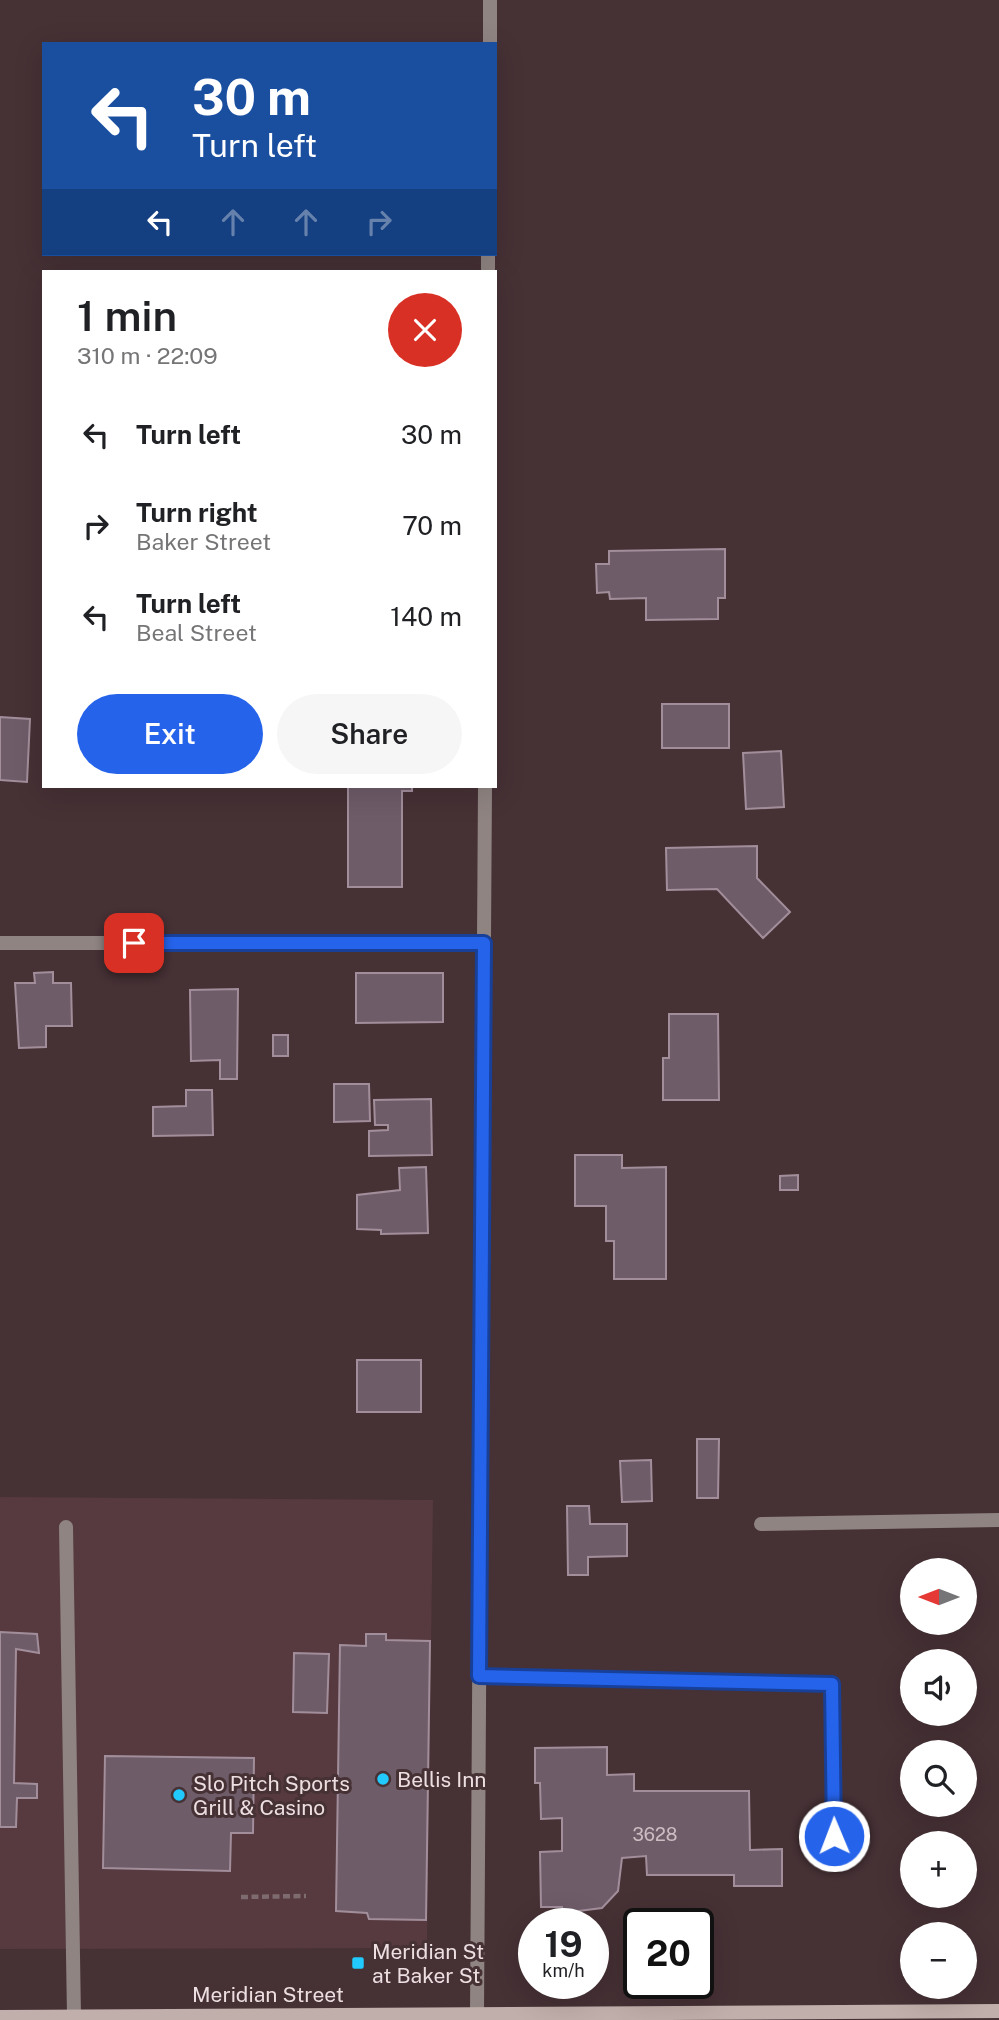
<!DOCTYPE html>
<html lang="en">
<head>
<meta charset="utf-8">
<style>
	:root { --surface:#fff; --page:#f6f6f6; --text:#202124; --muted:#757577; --accent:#2563eb }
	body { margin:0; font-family:"Public Sans",sans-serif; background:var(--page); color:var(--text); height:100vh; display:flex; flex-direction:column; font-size:26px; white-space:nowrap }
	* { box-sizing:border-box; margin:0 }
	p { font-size:23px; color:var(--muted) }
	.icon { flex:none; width:38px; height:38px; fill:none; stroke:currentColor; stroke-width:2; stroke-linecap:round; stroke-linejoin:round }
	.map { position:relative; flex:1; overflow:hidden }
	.details { position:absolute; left:42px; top:270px; width:455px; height:518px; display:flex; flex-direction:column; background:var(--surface); border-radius:0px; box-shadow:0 7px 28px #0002 }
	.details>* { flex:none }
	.top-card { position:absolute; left:42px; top:42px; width:455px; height:214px; border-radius:0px; box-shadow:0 7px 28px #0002; background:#1a4fa0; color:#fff; overflow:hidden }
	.needle { width:46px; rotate:270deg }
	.buttons { position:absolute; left:900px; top:1558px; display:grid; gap:14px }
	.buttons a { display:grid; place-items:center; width:77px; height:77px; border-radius:50%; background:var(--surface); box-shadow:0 7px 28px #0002; font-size:35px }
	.speed { position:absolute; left:518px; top:1908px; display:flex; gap:14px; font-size:35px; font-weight:700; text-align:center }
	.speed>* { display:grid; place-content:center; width:91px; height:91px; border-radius:50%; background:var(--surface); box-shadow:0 7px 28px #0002; line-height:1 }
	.speed small { font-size:18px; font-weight:400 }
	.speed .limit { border:4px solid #111; border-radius:10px; background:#fff; color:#111 }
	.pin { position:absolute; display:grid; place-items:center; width:60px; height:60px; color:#fff; margin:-30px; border-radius:14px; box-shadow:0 4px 10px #0006 }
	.me { position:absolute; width:77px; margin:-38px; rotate:359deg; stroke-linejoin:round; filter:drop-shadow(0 0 5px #0008) }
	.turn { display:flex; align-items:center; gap:24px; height:147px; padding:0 35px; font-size:32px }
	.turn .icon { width:91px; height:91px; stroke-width:2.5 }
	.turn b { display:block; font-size:49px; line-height:60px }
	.lanes { display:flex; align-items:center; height:66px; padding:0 35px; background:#0003; justify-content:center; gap:35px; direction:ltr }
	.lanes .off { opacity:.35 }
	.round { display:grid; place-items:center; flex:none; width:74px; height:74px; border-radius:37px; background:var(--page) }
	.head { display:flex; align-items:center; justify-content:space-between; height:119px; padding:0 35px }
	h1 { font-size:42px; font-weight:600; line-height:52px }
	.primary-button { display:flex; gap:14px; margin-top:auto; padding:14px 35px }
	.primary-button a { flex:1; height:80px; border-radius:42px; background:var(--accent); color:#fff; font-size:28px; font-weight:600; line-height:80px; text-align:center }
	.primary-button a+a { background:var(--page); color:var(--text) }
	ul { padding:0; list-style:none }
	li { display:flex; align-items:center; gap:21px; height:91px; padding:0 35px }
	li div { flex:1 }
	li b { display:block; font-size:26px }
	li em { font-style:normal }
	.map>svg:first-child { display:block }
	.built { fill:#563a3f }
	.building { fill:#6e5c68; stroke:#a28e9b; stroke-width:2 }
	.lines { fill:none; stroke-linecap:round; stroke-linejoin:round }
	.path { stroke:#7e6b6f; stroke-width:4.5; stroke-dasharray:7 3.5; stroke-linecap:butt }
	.service { stroke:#8f8482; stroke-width:14 }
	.minor { stroke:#8f8482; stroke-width:14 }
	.secondary { stroke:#c1afab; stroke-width:14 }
	.route-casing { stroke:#184099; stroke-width:18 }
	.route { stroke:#2563eb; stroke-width:12 }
	.poi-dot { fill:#21c9fd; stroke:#463135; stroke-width:2.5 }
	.labels { text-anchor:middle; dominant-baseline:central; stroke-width:6; stroke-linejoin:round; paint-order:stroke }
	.number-label { font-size:18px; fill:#cdbec3 }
	.poi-label { font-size:21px; fill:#eddfe1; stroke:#463135; text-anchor:start }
	.street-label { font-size:21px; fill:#eddfe1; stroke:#463135 }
</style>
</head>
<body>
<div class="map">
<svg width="999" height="2020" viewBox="0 0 999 2020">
	<rect width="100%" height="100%" fill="#463135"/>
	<path class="built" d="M 0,1497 L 433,1500 L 427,1948 L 0,1949 Z"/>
	<path class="building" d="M 725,549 L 725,598 L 718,598 L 718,619 L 646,620 L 646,598 L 610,599 L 609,592 L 597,593 L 596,564 L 609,564 L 609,551 Z
		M 662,704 L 729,704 L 729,748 L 662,748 Z
		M 0,717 L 30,719 L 27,782 L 0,780 Z
		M 781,751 L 784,807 L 746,809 L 743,753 Z
		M 348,786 L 412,786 L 412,791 L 402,791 L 402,887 L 348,887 Z
		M 757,846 L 757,878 L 790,912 L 763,938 L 717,889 L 667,890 L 666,848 Z
		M 53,972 L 53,983 L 71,983 L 72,1026 L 46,1026 L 46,1047 L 19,1048 L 15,983 L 35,983 L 34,973 Z
		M 356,973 L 443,973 L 443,1022 L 356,1023 Z
		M 238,989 L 237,1079 L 220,1079 L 220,1060 L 191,1061 L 190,990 Z
		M 669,1014 L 718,1014 L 719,1100 L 663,1100 L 663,1058 L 669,1058 Z
		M 273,1035 L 288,1035 L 288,1056 L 273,1056 Z
		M 334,1084 L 369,1084 L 370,1121 L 334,1122 Z
		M 186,1090 L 212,1090 L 213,1135 L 153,1136 L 153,1107 L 186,1106 Z
		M 431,1099 L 432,1155 L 369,1156 L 369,1131 L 388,1130 L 388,1125 L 375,1125 L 374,1100 Z
		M 575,1155 L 622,1155 L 622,1168 L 666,1167 L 666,1279 L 614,1279 L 614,1241 L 606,1241 L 606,1206 L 575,1206 Z
		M 426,1167 L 428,1233 L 381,1234 L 381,1230 L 357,1229 L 357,1195 L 400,1190 L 399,1168 Z
		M 798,1175 L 798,1190 L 780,1190 L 780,1176 Z
		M 357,1360 L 421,1360 L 421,1412 L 357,1412 Z
		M 697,1439 L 719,1439 L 718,1498 L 697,1498 Z
		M 651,1460 L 652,1501 L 622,1502 L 620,1461 Z
		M 567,1506 L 589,1506 L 590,1524 L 627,1524 L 627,1556 L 588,1557 L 588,1575 L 568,1575 Z
		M 0,1632 L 37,1634 L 39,1653 L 16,1649 L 14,1783 L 37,1784 L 37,1798 L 17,1798 L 16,1827 L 0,1827 Z
		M 366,1634 L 386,1634 L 386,1640 L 430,1641 L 426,1920 L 369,1919 L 367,1913 L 336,1911 L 340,1645 L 366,1646 Z
		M 294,1653 L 329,1654 L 327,1713 L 293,1712 Z
		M 607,1747 L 607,1775 L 634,1774 L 634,1791 L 749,1791 L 750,1850 L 782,1849 L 782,1886 L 734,1886 L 734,1875 L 647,1875 L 646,1856 L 622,1858 L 618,1891 L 602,1908 L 562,1913 L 562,1907 L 541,1907 L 540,1852 L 562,1851 L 562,1818 L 541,1819 L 540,1783 L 535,1783 L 535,1748 Z
		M 105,1756 L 254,1758 L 253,1833 L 231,1833 L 230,1871 L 103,1868 Z"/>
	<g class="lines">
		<path class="path" d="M 241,1897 L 306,1896"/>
		<path class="service" d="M 761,1524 L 999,1520
			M 66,1527 L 74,2016
			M 479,1677 L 832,1684 L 834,1861"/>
		<path class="minor" d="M 490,44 L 490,0
			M 488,271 L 488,254
			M 0,943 L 484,943
			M 477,2014 L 485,786"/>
		<path class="secondary" d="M 0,2017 L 999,2011"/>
	</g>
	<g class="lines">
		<defs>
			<path id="route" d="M 134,943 L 484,943 L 479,1676 L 832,1684 L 834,1836"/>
		</defs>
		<use href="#route" class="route-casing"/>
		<use href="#route" class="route"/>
	</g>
	<g class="poi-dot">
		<circle cx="383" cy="1779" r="7"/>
		<circle cx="179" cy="1795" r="7"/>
		<rect x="351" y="1956" width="14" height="14" rx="3.5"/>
	</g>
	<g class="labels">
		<g class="number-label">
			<text x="655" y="1834">3628</text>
		</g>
		<g class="poi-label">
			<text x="397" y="1779">Bellis Inn</text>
			<text x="193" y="1783">Slo Pitch Sports<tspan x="193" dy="24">Grill &amp; Casino</tspan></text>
			<text x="372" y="1951">Meridian St<tspan x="372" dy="24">at Baker St</tspan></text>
		</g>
		<g class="street-label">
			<text x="268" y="1994">Meridian Street</text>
		</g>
	</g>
</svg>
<div class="buttons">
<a><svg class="needle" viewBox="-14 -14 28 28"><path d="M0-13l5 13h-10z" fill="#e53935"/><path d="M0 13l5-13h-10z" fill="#757577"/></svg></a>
<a><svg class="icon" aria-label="sound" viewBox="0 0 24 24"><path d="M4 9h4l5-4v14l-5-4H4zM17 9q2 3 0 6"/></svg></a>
<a><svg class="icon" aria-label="search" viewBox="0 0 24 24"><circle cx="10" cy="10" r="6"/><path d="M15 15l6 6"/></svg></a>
<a>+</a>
<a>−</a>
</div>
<div class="speed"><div>19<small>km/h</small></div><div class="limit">20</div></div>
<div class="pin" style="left:134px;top:943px;background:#d93025"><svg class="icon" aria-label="arrive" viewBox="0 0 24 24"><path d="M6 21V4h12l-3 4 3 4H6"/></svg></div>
<svg class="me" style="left:834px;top:1836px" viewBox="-20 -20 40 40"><circle r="17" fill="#2563eb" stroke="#fff" stroke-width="3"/><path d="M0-11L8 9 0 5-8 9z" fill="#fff"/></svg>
<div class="top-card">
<div class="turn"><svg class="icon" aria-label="left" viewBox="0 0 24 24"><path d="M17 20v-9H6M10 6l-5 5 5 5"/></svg><div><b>30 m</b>Turn left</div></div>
<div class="lanes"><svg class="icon" aria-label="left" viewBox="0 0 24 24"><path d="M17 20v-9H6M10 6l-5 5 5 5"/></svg><svg class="icon off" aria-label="ahead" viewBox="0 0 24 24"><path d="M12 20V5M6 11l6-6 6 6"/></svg><svg class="icon off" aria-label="ahead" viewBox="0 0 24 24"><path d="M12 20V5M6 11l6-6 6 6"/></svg><svg class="icon off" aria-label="right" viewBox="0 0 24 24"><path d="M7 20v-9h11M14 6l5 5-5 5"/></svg></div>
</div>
<section class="details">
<div class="head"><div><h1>1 min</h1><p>310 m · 22:09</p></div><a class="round" style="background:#d93025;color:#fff"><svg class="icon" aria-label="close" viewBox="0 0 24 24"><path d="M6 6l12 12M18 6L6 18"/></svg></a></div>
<ul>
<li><svg class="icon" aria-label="left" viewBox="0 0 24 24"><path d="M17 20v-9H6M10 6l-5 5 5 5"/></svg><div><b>Turn left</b></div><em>30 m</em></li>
<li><svg class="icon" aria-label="right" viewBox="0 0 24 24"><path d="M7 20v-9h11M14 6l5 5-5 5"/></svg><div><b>Turn right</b><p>Baker Street</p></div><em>70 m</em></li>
<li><svg class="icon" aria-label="left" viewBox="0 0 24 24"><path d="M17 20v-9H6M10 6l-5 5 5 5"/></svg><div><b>Turn left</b><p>Beal Street</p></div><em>140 m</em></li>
</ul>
<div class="primary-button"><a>Exit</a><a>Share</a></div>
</section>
</div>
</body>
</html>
